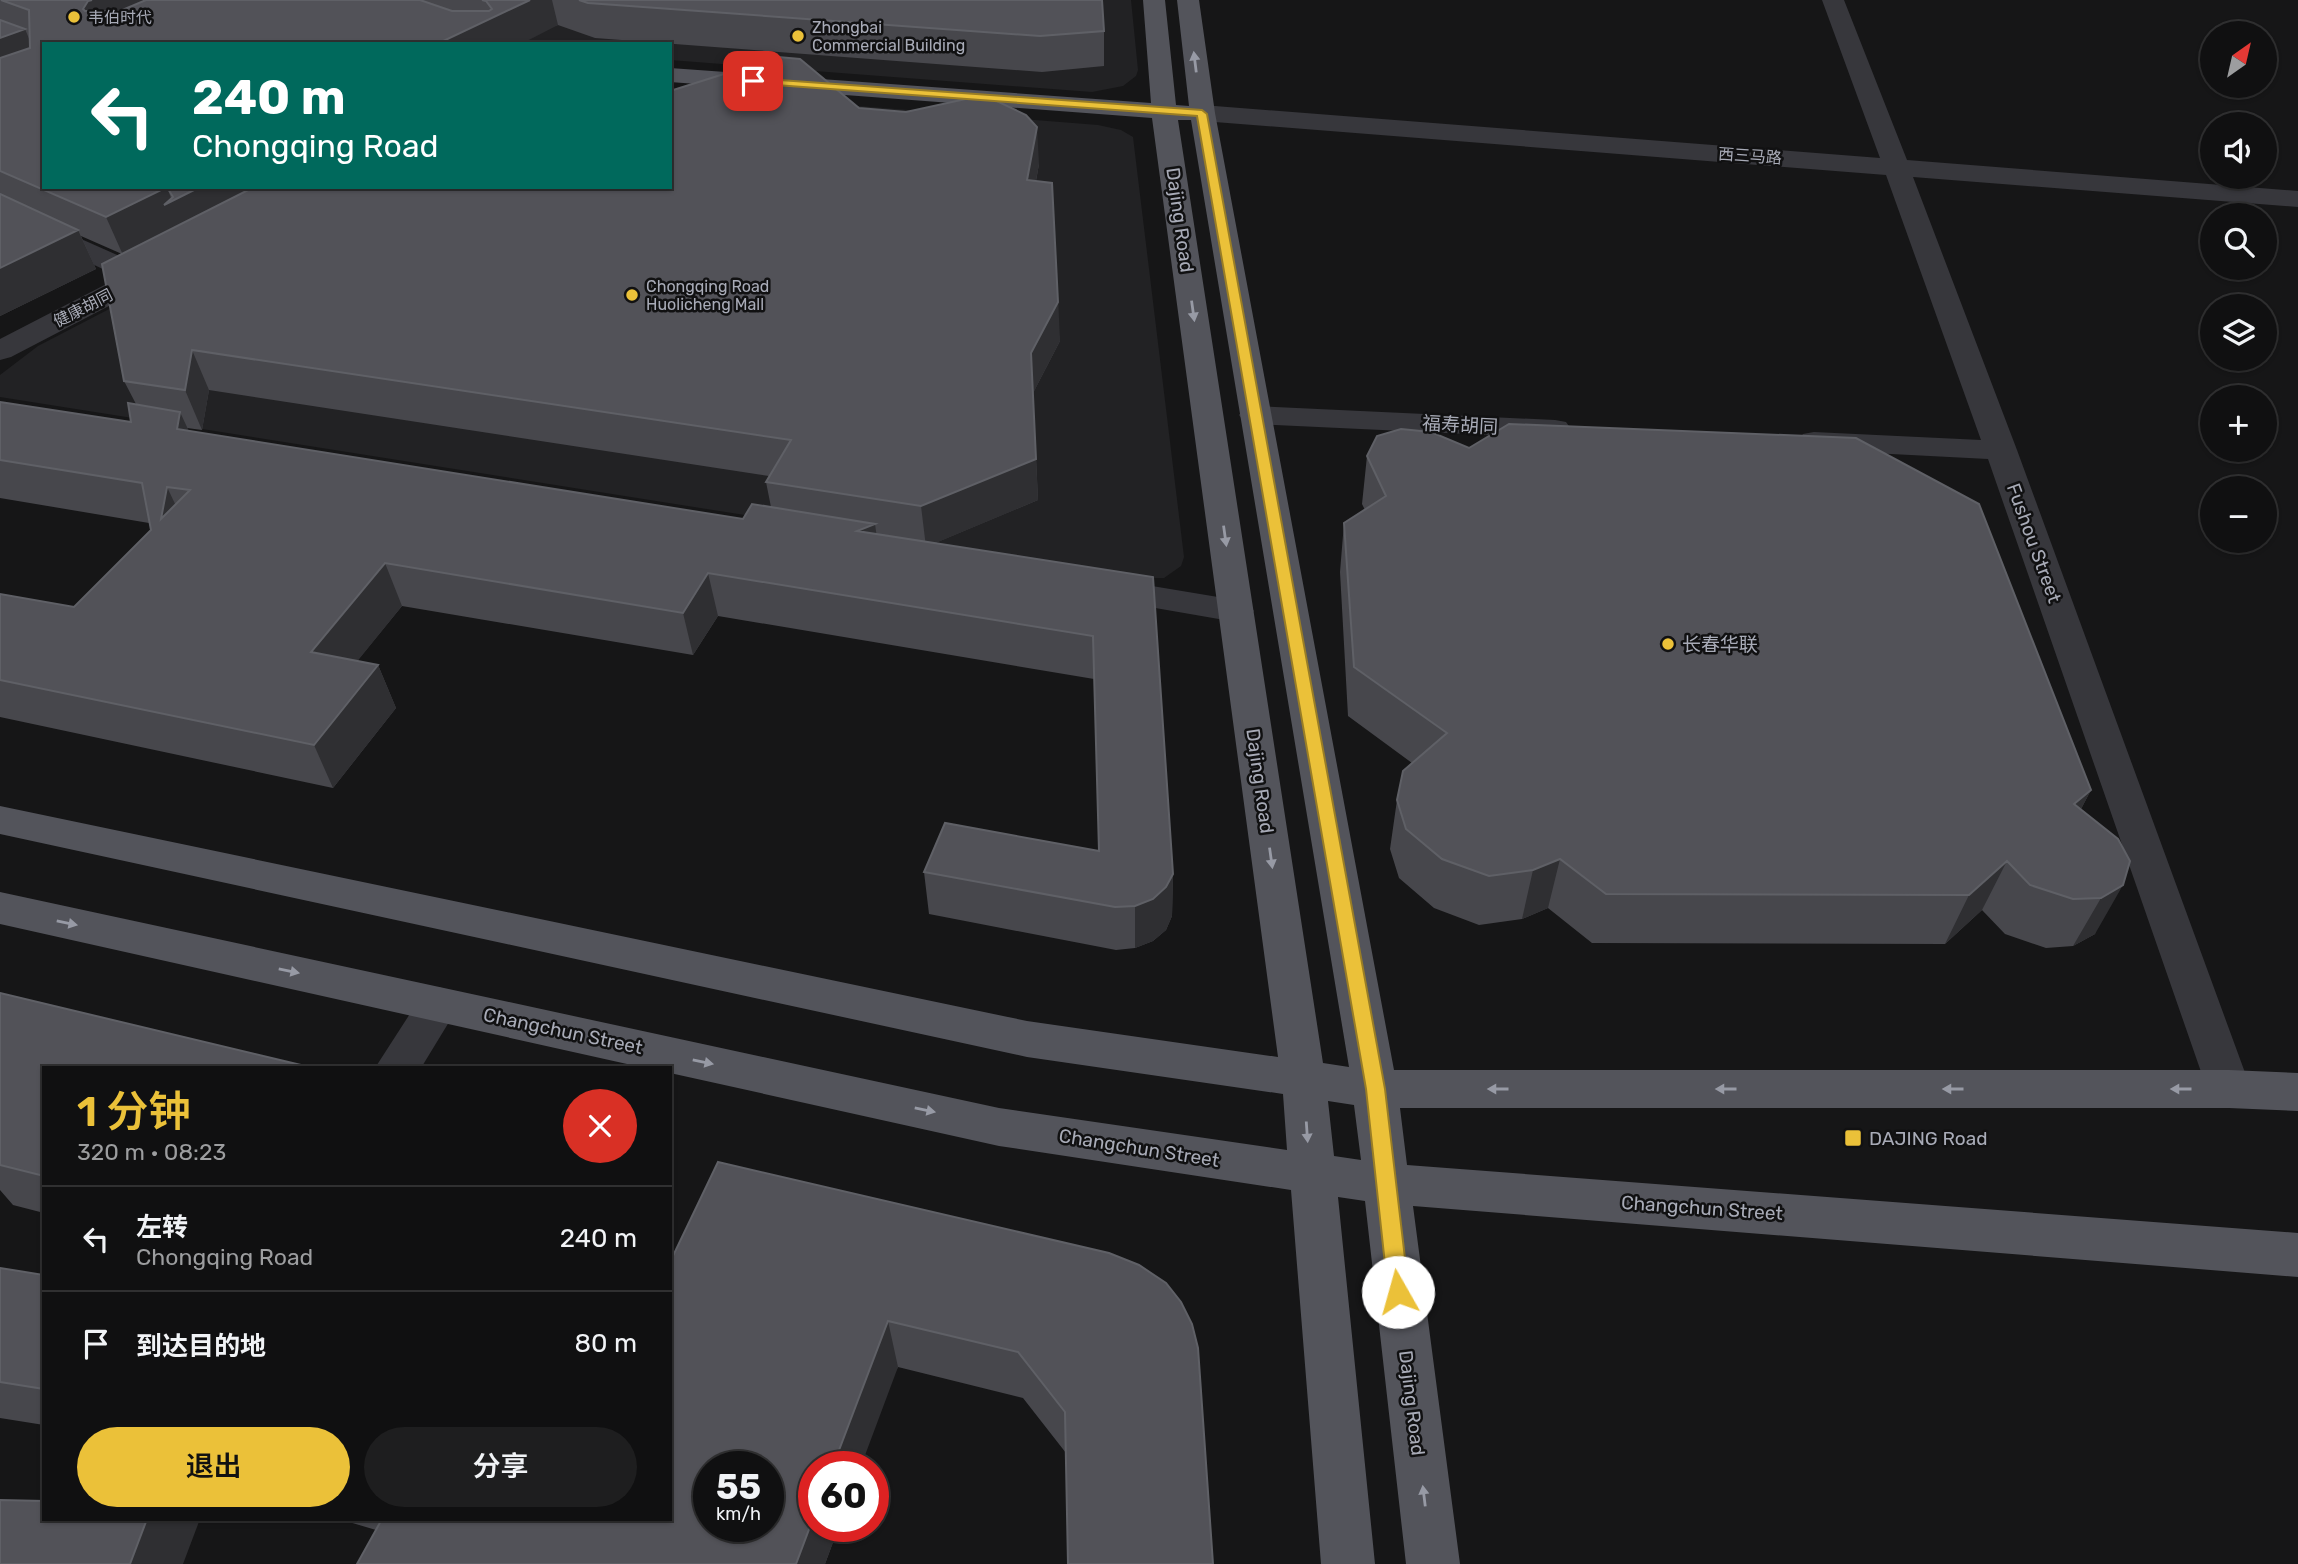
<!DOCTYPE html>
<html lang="zh">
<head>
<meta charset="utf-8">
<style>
	:root { --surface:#101011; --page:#1e1e1f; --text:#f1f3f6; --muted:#9c9d9f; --line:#303031; --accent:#ebc139 }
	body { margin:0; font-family:Rubik,"Noto Sans SC",sans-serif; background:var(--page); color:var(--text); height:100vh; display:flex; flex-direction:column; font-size:26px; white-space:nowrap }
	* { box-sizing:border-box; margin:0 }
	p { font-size:23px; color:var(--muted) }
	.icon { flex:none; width:38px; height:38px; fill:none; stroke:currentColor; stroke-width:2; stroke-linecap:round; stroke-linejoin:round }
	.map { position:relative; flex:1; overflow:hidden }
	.sheet { position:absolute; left:42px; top:1066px; width:630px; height:455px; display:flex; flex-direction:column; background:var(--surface); border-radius:0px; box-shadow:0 2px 5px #0004,0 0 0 2px var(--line) }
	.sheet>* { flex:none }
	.banner { position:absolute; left:42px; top:42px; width:630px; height:147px; border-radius:0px; box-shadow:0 2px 5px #0004,0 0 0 2px var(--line); background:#00695c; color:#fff; overflow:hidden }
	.needle { width:46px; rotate:34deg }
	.fabs { position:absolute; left:2200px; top:21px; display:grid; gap:14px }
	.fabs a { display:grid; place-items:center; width:77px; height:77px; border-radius:50%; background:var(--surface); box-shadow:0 2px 5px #0004,0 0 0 2px var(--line); font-size:35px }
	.speed { position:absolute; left:693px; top:1451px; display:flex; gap:14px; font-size:35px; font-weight:700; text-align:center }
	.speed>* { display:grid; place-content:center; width:91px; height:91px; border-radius:50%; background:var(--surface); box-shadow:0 2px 5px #0004,0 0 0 2px var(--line); line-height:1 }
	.speed small { font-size:18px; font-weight:400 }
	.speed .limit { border:10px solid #d22; background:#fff; color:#111 }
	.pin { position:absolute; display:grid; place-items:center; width:60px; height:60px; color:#fff; margin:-30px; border-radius:14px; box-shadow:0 4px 10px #0006 }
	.me { position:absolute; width:77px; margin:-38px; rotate:353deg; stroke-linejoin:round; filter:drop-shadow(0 0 5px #0008) }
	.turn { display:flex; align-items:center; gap:24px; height:147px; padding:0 35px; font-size:32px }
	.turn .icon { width:91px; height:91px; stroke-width:2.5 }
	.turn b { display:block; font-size:49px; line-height:60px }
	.round { display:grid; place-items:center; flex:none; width:74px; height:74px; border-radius:37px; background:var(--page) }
	.headline { display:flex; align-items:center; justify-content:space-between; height:119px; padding:0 35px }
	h1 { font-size:42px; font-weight:600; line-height:52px; color:var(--accent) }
	.cta { display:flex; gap:14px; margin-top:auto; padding:14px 35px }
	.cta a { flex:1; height:80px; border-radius:42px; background:var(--accent); color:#111; font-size:28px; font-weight:600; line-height:80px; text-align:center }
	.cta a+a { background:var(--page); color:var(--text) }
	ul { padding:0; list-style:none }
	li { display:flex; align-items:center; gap:21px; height:105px; padding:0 35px; border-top:2px solid var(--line) }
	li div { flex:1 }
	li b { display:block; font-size:26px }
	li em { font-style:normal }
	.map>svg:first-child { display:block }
	.built { fill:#222224 }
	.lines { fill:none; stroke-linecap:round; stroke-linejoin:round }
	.minor { fill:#37373c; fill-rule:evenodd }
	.major { fill:#53545b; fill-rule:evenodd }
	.wall { fill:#47474c; fill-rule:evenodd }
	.shaded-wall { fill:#2f2f32 }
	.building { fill:#525258; stroke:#5f6066; stroke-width:2; fill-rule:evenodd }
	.oneway { fill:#979aa5 }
	.route { fill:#ebc139; stroke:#997d25; stroke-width:2 }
	.poi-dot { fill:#ebc139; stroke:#111112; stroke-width:2.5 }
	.labels { text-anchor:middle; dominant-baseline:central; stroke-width:5; stroke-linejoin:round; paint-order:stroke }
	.far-poi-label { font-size:16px; fill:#a8abb7; stroke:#111112; text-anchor:start }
	.far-street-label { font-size:16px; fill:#a8abb7; stroke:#111112 }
	.street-label { font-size:19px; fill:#a8abb7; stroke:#111112 }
	.poi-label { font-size:19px; fill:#a8abb7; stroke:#111112; text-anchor:start }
</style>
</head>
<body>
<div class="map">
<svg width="2298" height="1564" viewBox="0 0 2298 1564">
	<rect width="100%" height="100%" fill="#161617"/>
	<path class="built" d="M 410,0 L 1131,0 L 1138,70 L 1136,76 L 1123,86 L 1092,92 L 670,60 L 670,44 L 539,44 Z
		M 670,91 L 1098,125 L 1121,130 L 1133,137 L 1184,557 L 1181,566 L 1164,578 L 1142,578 L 0,397 L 0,375 L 38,346 L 344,187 L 670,187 Z"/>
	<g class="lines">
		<path class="minor" d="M 1822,0 L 1844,0 L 1907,160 L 2298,191 L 2298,207 L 1913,177 L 2017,450 L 2251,1089 L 2245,1102 L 2229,1108 L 2213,1102 L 2207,1089 L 1988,459 L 1814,450 L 1803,448 L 1798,441 L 1803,434 L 1814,432 L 1981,440 L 1886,175 L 1202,121 L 1193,118 L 1189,113 L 1193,108 L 1202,105 L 1880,158 Z
			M 0,203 L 142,266 L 155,262 L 165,264 L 169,270 L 153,283 L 11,357 L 0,360 L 0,339 L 120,277 L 0,221 Z
			M 1255,406 L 1555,420 L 1566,422 L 1571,429 L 1566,436 L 1555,438 L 1255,424 L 1244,422 L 1239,415 L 1244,408 Z
			M 1104,578 L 1236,600 L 1248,603 L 1254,611 L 1248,619 L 1236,622 L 1092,597 L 1087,589 L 1092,581 Z
			M 439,987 L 454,992 L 460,1004 L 421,1068 L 375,1068 L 424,992 Z"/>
		<path class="major" d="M 1143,0 L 1165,0 L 1176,105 L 1189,106 L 1177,0 L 1199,0 L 1215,113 L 1394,1070 L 2229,1070 L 2298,1073 L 2298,1111 L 2229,1108 L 1400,1108 L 1407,1165 L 2298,1233 L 2298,1277 L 1413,1206 L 1460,1564 L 1406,1564 L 1365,1201 L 1338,1197 L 1375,1564 L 1321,1564 L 1291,1190 L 999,1146 L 670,1073 L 670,1068 L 645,1068 L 0,924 L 0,892 L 999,1108 L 1287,1150 L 1283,1094 L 1027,1057 L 0,834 L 0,806 L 1027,1021 L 1278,1057 L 1152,118 L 670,82 L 670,68 L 1151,103 ZM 1178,120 L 1191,120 L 1349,1067 L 1323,1063 ZM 1328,1101 L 1354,1105 L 1361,1160 L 1334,1156 Z"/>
	</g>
	<path class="wall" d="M 0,0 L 1102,0 L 1104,31 L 1104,66 L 1042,72 L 595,38 L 558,25 L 44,187 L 670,187 L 859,108 L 1039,164 L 1036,181 L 1060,341 L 1033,393 L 1038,500 L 935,543 L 1153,577 L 1173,874 L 1172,916 L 1166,930 L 1153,941 L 1135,948 L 1116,950 L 929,914 L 924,872 L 1099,851 L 1094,679 L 718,616 L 693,655 L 402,606 L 357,661 L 378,665 L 396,708 L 333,788 L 0,717 L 0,594 L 74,607 L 151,530 L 149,523 L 0,498 L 0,402 L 131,422 L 136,404 L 124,381 L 122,254 L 81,236 L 96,269 L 0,316 ZM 209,390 L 769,476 L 766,482 L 771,507 L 743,519 L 189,431 L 187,428 L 202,430 Z
		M 1367,456 L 2091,790 L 2081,809 L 2118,839 L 2095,934 L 2073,946 L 2046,948 L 2005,934 L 1982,910 L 1945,944 L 1592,943 L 1548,908 L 1522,919 L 1479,925 L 1434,908 L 1399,878 L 1390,849 L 1397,800 L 1412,763 L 1348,716 L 1340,572 L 1344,523 L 1365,510 L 1362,504 Z
		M 0,993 L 305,1066 L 306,1068 L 44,1068 L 44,1213 L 13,1205 L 0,1190 Z
		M 1109,1253 L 1066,1453 L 1023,1398 L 898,1367 L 814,1526 L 839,1526 L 825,1564 L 357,1564 L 376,1530 L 339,1519 L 670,1519 L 670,1258 Z
		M 0,1268 L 44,1275 L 44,1425 L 0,1418 Z"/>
	<path class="shaded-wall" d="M 92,0 L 189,0 L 103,37 L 83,9 L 88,1 Z
		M 530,0 L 552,0 L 558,25 L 521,44 L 437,44 Z
		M 25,29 L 40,65 L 0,80 L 0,38 Z
		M 1037,127 L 1039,164 L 1029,218 L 1027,180 Z
		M 167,187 L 172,201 L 200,187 L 288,187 L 123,255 L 106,217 Z
		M 78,230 L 96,269 L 0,316 L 0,268 Z
		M 1058,296 L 1060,341 L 1033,393 L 1038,500 L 926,547 L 921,506 Z
		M 192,350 L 209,390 L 202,430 L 185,390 Z
		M 180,412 L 199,453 L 177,429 Z
		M 167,487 L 187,529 L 161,519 Z
		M 875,524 L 881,566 L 857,531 Z
		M 385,563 L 402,606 L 330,695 L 311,652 Z
		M 708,573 L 718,616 L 693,655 L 683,613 Z
		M 378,665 L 396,708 L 333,788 L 314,745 Z
		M 2091,790 L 2065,839 L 2074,804 Z
		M 1560,859 L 1548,908 L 1522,919 L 1533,870 Z
		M 2007,861 L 1982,910 L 1945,944 L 1969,895 Z
		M 1173,874 L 1172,916 L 1166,930 L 1153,941 L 1135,948 L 1135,906 Z
		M 2123,885 L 2095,934 L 2073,946 L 2101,898 Z
		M 888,1321 L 898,1367 L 861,1466 L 833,1466 Z
		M 814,1516 L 814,1526 L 839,1526 L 825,1564 L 796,1564 Z
		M 147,1519 L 200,1519 L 183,1564 L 130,1564 Z"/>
	<path class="building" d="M 1,0 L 92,0 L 88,1 L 83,9 L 85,11 L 120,11 L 146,0 L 420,0 L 452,11 L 489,11 L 492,9 L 486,1 L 482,0 L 530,0 L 437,44 L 44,44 L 44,187 L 200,187 L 164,205 L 173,197 L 167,187 L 106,217 L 0,171 L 0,58 L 30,48 L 29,10 Z
		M 579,0 L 1102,0 L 1104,31 L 1040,36 L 588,3 Z
		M 0,20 L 25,29 L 0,38 Z
		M 778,57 L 800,59 L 859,108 L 906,112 L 984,95 L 1026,115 L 1037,127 L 1027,180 L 1052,183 L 1058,302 L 1031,353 L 1036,459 L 921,506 L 766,482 L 791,440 L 192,350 L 185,390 L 124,381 L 102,264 L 254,187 L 670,187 L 670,91 Z
		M 0,194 L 78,230 L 0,268 Z
		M 0,402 L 131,422 L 128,403 L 180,412 L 177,429 L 743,519 L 752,504 L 875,524 L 857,531 L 1153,577 L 1173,874 L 1166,887 L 1153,899 L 1135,906 L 1115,907 L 924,872 L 945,823 L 1099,851 L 1093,636 L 708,573 L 683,613 L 385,563 L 311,652 L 378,665 L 314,745 L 0,680 L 0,594 L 74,607 L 151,530 L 142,483 L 0,460 ZM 167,487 L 190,490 L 161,519 Z
		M 1509,424 L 1856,438 L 1979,504 L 2091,790 L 2074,804 L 2118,839 L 2130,861 L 2123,885 L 2101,898 L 2073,899 L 2030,885 L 2007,861 L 1969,895 L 1606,894 L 1560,859 L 1533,870 L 1489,876 L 1442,859 L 1406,829 L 1397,800 L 1403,771 L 1447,733 L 1354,667 L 1344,523 L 1386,496 L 1367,456 L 1377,436 L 1401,429 L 1431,432 L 1469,448 Z
		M 0,993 L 305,1066 L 304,1068 L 44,1068 L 44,1176 L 0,1165 Z
		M 718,1162 L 1109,1253 L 1139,1265 L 1166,1283 L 1181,1302 L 1192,1324 L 1198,1348 L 1213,1564 L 1068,1564 L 1065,1412 L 1018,1352 L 888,1321 L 833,1466 L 814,1466 L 814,1516 L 796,1564 L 357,1564 L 382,1519 L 670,1519 L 670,1258 L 672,1258 ZM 709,1466 L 768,1466 L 768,1526 L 709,1526 Z
		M 0,1268 L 44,1275 L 44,1389 L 0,1382 Z
		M 0,1500 L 44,1501 L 44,1519 L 147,1519 L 130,1564 L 0,1564 Z"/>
	<defs><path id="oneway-solid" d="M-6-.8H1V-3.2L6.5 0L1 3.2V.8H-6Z" transform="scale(1.75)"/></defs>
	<g class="oneway">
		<use href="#oneway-solid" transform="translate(1195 62) rotate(-97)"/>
		<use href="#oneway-solid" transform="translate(1193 311) rotate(82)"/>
		<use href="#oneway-solid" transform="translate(1225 536) rotate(82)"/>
		<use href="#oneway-solid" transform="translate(1271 858) rotate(82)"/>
		<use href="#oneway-solid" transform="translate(67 923) rotate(12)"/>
		<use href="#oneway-solid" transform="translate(289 971) rotate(12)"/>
		<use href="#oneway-solid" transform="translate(703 1062) rotate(12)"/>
		<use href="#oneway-solid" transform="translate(1498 1089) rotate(-180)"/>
		<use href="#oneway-solid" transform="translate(1726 1089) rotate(-180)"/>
		<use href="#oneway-solid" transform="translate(1953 1089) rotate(-180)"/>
		<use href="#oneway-solid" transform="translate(2181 1089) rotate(-180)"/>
		<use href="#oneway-solid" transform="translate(925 1110) rotate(12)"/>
		<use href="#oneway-solid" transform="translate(1307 1132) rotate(86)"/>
		<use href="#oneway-solid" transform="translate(1424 1496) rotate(-97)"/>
	</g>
	<path class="route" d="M 753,78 L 1202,110 L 1207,114 L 1385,1089 L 1409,1292 L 1406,1299 L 1398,1301 L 1391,1299 L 1388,1292 L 1366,1089 L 1197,116 L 749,83 L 749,79 Z"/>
	<g class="poi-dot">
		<circle cx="74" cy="17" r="7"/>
		<circle cx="798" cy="36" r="7"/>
		<circle cx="632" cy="295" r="7"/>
		<circle cx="1668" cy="644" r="7"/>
		<rect x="1844" y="1129" width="18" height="18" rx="3.5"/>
	</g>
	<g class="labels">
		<g class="far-poi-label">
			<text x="88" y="17">韦伯时代</text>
			<text x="812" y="27">Zhongbai<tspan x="812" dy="18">Commercial Building</tspan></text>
			<text x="646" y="286">Chongqing Road<tspan x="646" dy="18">Huolicheng Mall</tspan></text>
		</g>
		<g class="far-street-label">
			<text transform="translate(1750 156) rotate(4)">西三马路</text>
			<text transform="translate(83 308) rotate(-27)">健康胡同</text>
		</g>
		<g class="street-label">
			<text transform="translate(1180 220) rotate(82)">Dajing Road</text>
			<text transform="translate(1460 425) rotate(3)">福寿胡同</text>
			<text transform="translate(2034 543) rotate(70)">Fushou Street</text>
			<text transform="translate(1260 781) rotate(82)">Dajing Road</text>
			<text transform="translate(563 1031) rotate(12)">Changchun Street</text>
			<text transform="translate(1139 1148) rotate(9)">Changchun Street</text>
			<text transform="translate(1702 1208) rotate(4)">Changchun Street</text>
			<text transform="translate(1412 1403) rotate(83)">Dajing Road</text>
		</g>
		<g class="poi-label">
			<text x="1682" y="644">长春华联</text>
			<text x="1869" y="1138">DAJING Road</text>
		</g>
	</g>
</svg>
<div class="fabs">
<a><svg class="needle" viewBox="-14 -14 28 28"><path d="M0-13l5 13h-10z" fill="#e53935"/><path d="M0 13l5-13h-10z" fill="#9c9d9f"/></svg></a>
<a><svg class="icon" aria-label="sound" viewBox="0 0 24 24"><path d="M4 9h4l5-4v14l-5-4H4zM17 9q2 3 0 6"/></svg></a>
<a><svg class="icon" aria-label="search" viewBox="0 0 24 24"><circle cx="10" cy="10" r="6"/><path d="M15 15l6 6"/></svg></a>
<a><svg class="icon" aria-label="layers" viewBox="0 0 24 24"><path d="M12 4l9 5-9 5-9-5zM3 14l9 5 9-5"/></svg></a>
<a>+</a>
<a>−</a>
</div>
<div class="speed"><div>55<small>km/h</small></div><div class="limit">60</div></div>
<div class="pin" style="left:753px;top:81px;background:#d93025"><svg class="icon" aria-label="arrive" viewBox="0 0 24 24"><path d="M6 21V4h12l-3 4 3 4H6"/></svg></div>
<svg class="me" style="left:1398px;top:1292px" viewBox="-20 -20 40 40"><circle r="19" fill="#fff"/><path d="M0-13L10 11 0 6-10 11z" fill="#ebc139"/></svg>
<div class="banner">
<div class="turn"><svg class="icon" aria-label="left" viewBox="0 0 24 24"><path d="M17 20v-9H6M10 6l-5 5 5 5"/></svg><div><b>240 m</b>Chongqing Road</div></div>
</div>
<section class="sheet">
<div class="headline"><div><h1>1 分钟</h1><p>320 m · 08:23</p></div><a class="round" style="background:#d93025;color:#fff"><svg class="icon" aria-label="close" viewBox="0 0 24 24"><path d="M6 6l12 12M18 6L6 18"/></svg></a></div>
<ul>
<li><svg class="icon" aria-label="left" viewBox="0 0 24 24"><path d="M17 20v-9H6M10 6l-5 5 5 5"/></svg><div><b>左转</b><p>Chongqing Road</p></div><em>240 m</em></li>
<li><svg class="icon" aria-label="arrive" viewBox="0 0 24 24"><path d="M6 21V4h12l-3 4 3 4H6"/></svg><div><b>到达目的地</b></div><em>80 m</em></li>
</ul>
<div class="cta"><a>退出</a><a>分享</a></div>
</section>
</div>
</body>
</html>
